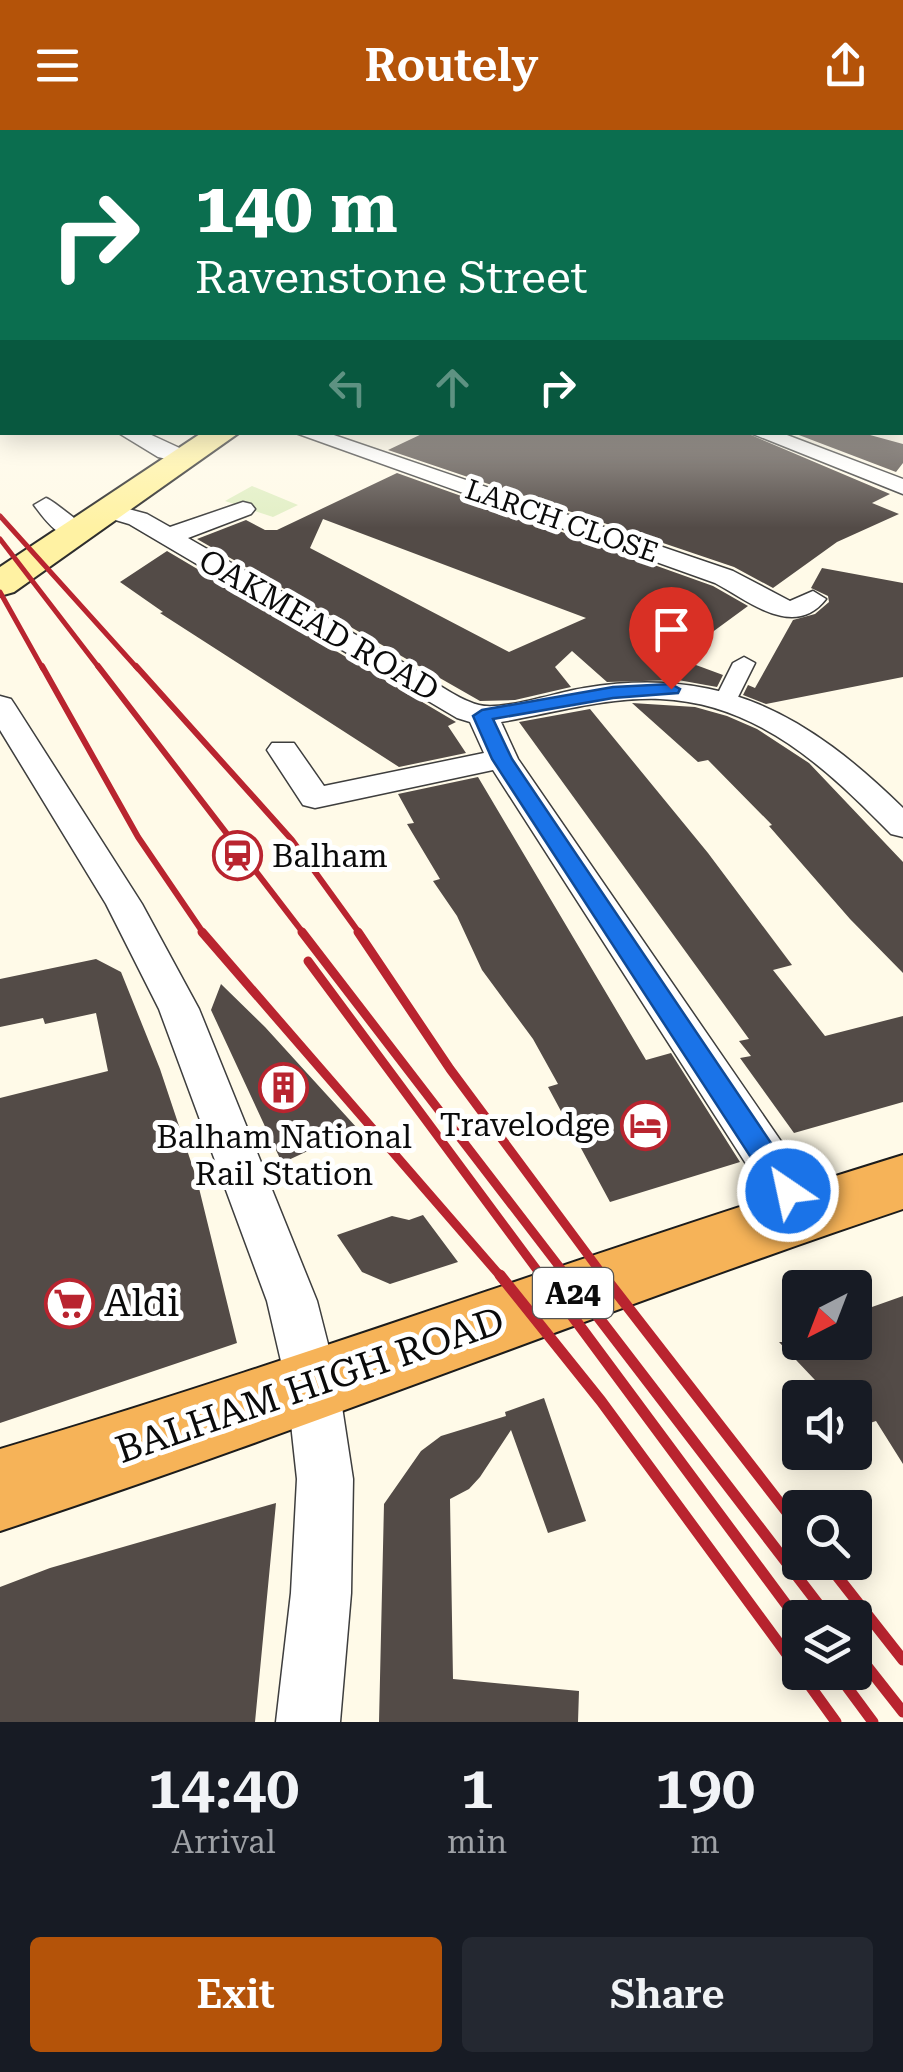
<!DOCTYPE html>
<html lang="en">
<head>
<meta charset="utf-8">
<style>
	:root { --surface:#171b24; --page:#242831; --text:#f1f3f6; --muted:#9ea1a6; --accent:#b45309 }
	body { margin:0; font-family:"Roboto Serif",serif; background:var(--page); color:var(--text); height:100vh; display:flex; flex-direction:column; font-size:38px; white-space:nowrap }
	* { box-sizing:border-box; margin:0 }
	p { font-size:32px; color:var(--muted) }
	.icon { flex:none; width:55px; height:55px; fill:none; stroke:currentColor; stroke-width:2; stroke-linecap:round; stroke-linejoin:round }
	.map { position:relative; height:1592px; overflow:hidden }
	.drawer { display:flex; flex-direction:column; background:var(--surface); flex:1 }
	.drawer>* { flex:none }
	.hud { position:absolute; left:0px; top:0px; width:905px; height:305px; box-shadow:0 5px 25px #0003; background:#0b6e4f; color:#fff; overflow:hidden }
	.needle { width:65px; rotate:222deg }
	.buttons { position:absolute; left:782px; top:1140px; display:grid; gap:20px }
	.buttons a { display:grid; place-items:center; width:90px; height:90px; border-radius:10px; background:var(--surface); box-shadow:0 5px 25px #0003; font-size:50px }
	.pin { position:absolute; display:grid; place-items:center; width:85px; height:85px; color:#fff; margin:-102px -42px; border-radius:50% 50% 50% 0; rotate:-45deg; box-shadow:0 0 10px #0007 }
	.pin .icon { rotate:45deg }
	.me { position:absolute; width:110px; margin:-55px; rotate:326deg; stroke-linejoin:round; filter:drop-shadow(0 0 8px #0008) }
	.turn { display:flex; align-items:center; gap:35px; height:210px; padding:0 30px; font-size:45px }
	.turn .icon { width:130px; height:130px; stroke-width:2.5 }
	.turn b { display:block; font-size:70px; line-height:85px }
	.lanes { display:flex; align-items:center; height:95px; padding:0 30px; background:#0003; justify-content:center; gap:50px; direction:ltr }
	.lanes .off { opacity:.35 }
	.eta { display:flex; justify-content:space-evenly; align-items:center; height:170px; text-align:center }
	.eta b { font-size:60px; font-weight:600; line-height:70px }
	.primary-button { display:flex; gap:20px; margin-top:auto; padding:20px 30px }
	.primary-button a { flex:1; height:115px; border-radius:10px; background:var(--accent); color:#fff; font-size:40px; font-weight:600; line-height:115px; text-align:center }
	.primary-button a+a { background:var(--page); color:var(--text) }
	header { display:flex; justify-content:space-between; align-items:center; height:130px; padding:0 30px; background:var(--accent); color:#fff; font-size:45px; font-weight:600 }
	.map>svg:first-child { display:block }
	.pitch { fill:#e2efc5 }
	.building { fill:#534b47; fill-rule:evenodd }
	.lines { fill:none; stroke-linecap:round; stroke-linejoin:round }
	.pedestrian-casing { stroke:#3e3e3e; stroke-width:3 }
	.minor-casing { stroke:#3e3e3e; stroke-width:3 }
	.secondary-casing { stroke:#2d2d2d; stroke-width:4 }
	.trunk-casing { stroke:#1c1c1c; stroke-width:4 }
	.pedestrian { fill:#fff; fill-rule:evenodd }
	.minor { fill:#fff; fill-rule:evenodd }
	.secondary { fill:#fff2a3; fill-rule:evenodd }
	.trunk { fill:#f6b358; fill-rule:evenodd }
	.rail-far3 { stroke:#b9242f; stroke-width:5 }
	.rail-far2 { stroke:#b9242f; stroke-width:6 }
	.rail-far1 { stroke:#b9242f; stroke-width:9 }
	.rail { stroke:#b9242f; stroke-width:11 }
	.route { fill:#1a73e8; stroke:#114b97; stroke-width:2.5 }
	.labels { text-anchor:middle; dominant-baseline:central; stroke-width:10; stroke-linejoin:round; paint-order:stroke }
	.far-street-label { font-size:28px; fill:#0b0b0b; stroke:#fff }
	.shield { fill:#fff; stroke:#545454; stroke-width:2.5 }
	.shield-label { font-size:30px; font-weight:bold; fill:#0b0b0b }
	.street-label { font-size:32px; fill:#0b0b0b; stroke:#fff }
	.poi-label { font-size:32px; fill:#0b0b0b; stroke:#fff; text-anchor:start }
	.near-poi-label { font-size:38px; fill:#0b0b0b; stroke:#fff; text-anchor:start }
	.near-street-label { font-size:38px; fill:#0b0b0b; stroke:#fff }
</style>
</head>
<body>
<header><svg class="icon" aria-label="menu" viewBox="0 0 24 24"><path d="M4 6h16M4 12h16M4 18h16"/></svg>Routely<svg class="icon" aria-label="share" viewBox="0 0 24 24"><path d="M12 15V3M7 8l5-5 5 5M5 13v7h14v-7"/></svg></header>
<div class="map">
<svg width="903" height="1592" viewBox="0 0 903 1592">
	<rect width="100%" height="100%" fill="#fffae8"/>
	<path class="pitch" d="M 252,356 L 298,375 L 273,387 L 225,371 Z"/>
	<path class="building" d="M 426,302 L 744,302 L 890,364 L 872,373 L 899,384 L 837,412 L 773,458 L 734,437 L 388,320 Z
		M 791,302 L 859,302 L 903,314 L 903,333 L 896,342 Z
		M 397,343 L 713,456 L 748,476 L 677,528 L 723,545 L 717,557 L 678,550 L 607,552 L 572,521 L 555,537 L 571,557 L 515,570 L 480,571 L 197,409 L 246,390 L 265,400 L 277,400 ZM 323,389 L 586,488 L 509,522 L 310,418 Z
		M 167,421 L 456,592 L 448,596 L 466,623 L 399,637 L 160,483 L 163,482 L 120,452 Z
		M 822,438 L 903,453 L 903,547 L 766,574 L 743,565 L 748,555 L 755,558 L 793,490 L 815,484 L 829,472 L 828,466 L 811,458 Z
		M 632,573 L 695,577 L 727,586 L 757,599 L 809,633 L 903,732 L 903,843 L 850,789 L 769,696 L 772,695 L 708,630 L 698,632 Z
		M 590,579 L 708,723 L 792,835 L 773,840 L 825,906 L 903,886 L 903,972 L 794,1003 L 740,928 L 751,926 L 739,911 L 749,909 L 519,592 Z
		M 478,647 L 646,930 L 671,923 L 740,1032 L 610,1072 L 548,957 L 558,954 L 533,909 L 482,840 L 457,786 L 433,751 L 440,749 L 407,694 L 414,693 L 398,664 Z
		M 96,829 L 121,842 L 160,939 L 197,1050 L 237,1213 L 0,1293 L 0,968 L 108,941 L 96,883 L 45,894 L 43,888 L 0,897 L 0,849 Z
		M 221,854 L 265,897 L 357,998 L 282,1033 L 211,880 Z
		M 423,1085 L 458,1132 L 390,1154 L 362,1142 L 337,1105 L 392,1086 L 409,1090 Z
		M 903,1166 L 903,1334 L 876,1291 L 855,1298 L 855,1268 L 832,1268 L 779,1212 L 855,1212 L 855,1183 Z
		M 544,1268 L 586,1391 L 548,1403 L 511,1300 L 480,1347 L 469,1359 L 450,1369 L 453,1549 L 579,1561 L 578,1592 L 379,1592 L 384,1374 L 421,1321 L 441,1306 L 506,1286 L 505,1282 Z
		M 276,1373 L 255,1592 L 0,1592 L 0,1457 L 50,1438 Z"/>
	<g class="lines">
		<defs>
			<path id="pedestrian" d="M 744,527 L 755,533 L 737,569 L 734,574 L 718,574 L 715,569 L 733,533 Z"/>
			<path id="minor" d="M 117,302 L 145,302 L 199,327 L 188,334 L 158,327 Z
				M 293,302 L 325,302 L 733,441 L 790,471 L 813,461 L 826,469 C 794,510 749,471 715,453 Z
				M 748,302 L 779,302 L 903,349 L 903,364 Z
				M 46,368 C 51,369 86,397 90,402 L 87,407 C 62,413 47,393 34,375 Z
				M 243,372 L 251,374 L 255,379 L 251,384 L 188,408 C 258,448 329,489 399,530 C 421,542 455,569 479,575 C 502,581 558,562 584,558 C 721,535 808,585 903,678 L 903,707 L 891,704 C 826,638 758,573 660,569 C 607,567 553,583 501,592 L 518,629 L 820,1068 L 826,1082 L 820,1096 L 803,1102 L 786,1096 L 493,640 L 315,678 L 303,675 L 267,620 L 272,613 L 294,613 L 324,656 L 484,623 L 470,592 L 457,588 L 129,394 L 102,386 L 98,381 L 110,374 L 147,384 L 170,397 Z
				M 0,566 L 11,569 L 15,575 L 142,774 L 199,879 L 317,1171 L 339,1257 L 353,1349 L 351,1463 L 340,1592 L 276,1592 L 291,1463 L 297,1349 L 287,1257 L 267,1171 L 159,879 L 106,774 L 0,600 Z"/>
			<path id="secondary" d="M 203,302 L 240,302 L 14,462 L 0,466 L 0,437 Z"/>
			<path id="trunk" d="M 903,1025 L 903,1079 C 600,1181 304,1301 0,1401 L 0,1319 C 304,1229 600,1118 903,1025 Z"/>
		</defs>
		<use href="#pedestrian" class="pedestrian-casing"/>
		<use href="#minor" class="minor-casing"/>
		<use href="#secondary" class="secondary-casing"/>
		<use href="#trunk" class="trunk-casing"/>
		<use href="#pedestrian" class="pedestrian"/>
		<use href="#minor" class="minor"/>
		<use href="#secondary" class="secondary"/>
		<use href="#trunk" class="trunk"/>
		<path class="rail-far3" d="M 0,386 L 138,539
			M 0,409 L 100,539
			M 0,462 L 43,539"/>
		<path class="rail-far2" d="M 42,536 L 138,707 L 204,804
			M 98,536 L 304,804
			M 136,536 L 292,710 L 360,804"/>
		<path class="rail-far1" d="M 202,802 L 502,1148
			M 302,802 L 568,1148
			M 358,802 L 450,939 L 605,1148
			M 308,831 L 543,1148"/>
		<path class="rail" d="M 500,1145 L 601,1271 L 800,1542
			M 542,1145 L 800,1493
			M 566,1145 L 829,1488
			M 603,1145 L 800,1399
			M 826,1432 L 903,1530
			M 855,1521 L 903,1582
			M 800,1542 L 836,1592
			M 836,1542 L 873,1592"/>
	</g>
	<linearGradient id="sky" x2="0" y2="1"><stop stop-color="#91c4ee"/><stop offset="0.44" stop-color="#fffdf5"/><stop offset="1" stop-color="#fffdf5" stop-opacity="0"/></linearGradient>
	<rect width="903" height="398" fill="url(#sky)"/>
	<path class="route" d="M 671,554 L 680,559 L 678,563 L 613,568 L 493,589 L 512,629 L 798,1053 L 802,1061 L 798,1069 L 788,1072 L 778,1069 L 492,629 L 473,586 L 482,580 L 613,557 Z"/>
	<defs>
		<symbol id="station-ring" viewBox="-11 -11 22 22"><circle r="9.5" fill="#fff" stroke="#b9242f" stroke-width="1.5"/><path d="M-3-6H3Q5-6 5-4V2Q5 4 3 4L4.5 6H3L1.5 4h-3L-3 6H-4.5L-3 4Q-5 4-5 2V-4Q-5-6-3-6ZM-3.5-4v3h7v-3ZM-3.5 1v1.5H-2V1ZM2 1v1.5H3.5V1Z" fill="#b9242f"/></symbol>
		<symbol id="building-ring" viewBox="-11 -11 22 22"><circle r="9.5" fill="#fff" stroke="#b9242f" stroke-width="1.5"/><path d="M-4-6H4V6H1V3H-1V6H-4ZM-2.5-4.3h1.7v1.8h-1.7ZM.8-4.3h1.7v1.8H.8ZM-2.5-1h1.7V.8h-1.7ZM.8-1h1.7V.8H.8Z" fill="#b9242f"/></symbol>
		<symbol id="hotel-ring" viewBox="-11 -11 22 22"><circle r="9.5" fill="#fff" stroke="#b9242f" stroke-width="1.5"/><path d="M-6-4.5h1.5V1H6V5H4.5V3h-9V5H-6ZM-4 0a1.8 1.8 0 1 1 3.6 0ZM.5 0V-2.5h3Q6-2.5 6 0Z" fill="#b9242f"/></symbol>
		<symbol id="supermarket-ring" viewBox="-11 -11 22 22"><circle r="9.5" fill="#fff" stroke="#b9242f" stroke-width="1.5"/><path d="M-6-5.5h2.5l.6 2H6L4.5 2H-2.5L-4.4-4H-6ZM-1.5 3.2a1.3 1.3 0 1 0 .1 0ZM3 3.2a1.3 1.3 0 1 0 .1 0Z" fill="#b9242f"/></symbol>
	</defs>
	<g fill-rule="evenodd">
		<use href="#station-ring" x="210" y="698" width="55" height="55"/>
		<use href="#building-ring" x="256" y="930" width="55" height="55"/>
		<use href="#hotel-ring" x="618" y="968" width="55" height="55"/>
		<use href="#supermarket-ring" x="42" y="1146" width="55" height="55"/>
	</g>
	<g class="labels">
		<g class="far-street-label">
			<text transform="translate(562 391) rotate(19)">LARCH CLOSE</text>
		</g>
		<rect class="shield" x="533" y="1138" width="80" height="50" rx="8"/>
		<g class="shield-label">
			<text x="573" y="1163">A24</text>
		</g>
		<g class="street-label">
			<text transform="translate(319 495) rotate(30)">OAKMEAD ROAD</text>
		</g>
		<g class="poi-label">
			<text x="272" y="726">Balham</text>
			<text x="610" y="995" text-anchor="end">Travelodge</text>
			<text x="284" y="1007" text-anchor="middle">Balham National<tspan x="284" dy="37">Rail Station</tspan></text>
		</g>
		<g class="near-poi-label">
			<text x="104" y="1173">Aldi</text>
		</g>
		<g class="near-street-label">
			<text transform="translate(310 1255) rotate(-19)">BALHAM HIGH ROAD</text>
		</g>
	</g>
</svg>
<div class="buttons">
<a><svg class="needle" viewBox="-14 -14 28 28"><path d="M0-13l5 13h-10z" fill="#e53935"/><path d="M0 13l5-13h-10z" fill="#9ea1a6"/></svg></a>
<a><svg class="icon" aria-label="sound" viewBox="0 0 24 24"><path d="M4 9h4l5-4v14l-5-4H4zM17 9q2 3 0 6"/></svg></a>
<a><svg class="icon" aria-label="search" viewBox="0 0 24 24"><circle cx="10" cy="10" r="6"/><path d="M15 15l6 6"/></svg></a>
<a><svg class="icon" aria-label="layers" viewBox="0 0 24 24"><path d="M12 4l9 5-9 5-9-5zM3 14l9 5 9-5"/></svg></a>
</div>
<div class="pin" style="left:671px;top:559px;background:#d93025"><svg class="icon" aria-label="arrive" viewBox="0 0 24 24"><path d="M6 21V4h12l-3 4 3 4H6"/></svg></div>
<svg class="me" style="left:788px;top:1061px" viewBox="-20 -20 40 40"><circle r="17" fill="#1a73e8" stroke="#fff" stroke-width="3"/><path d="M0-11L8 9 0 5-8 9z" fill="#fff"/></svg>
<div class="hud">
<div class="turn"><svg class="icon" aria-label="right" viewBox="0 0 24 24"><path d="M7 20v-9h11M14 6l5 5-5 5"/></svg><div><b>140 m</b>Ravenstone Street</div></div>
<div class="lanes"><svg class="icon off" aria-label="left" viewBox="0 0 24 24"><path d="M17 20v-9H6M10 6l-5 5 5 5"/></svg><svg class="icon off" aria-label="ahead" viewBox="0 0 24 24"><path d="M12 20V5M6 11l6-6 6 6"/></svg><svg class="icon" aria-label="right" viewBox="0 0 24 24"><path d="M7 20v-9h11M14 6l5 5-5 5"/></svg></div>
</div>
</div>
<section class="drawer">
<div class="eta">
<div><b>14:40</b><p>Arrival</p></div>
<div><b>1</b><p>min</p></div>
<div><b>190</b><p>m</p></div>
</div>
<div class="primary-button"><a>Exit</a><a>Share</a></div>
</section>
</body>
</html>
